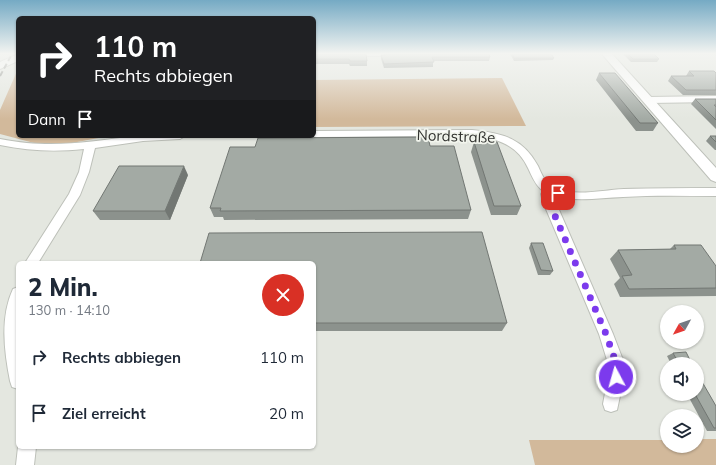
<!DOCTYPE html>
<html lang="de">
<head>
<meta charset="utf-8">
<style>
	:root { --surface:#fff; --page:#f6f6f7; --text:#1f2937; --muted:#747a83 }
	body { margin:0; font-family:Mulish,sans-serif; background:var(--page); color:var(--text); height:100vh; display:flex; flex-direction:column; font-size:15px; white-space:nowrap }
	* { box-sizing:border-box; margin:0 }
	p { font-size:13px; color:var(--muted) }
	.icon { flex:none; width:22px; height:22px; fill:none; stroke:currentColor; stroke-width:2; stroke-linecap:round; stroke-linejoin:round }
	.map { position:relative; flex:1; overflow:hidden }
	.panel { position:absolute; left:16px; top:261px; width:300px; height:188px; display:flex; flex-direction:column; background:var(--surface); border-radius:6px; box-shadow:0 1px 3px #0004 }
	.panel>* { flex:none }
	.hud { position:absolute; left:16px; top:16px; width:300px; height:122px; border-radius:6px; box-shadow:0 1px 3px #0004; background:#202124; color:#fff; overflow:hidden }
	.needle { width:26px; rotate:230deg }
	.buttons { position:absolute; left:660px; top:305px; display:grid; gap:8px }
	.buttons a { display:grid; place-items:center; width:44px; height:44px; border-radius:50%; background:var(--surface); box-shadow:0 1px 3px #0004; font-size:20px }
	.pin { position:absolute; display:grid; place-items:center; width:34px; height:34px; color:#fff; margin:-17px; border-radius:8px; box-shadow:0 2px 6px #0006 }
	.me { position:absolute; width:44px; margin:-22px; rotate:354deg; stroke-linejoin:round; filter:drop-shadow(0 0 3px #0008) }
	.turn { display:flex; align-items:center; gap:14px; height:84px; padding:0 12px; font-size:18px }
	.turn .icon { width:52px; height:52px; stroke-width:2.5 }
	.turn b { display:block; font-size:28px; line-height:34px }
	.then { display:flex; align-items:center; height:38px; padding:0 12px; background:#0003; gap:8px; font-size:15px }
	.round { display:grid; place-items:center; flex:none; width:42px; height:42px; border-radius:21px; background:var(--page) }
	.head { display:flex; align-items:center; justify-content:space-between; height:68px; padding:0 12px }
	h1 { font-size:24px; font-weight:800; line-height:30px }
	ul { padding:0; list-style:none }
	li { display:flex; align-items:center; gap:12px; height:56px; padding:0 12px }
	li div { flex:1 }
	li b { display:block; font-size:15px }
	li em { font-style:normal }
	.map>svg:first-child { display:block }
	.green { fill:#d2b99b }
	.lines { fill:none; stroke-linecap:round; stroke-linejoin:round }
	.street-casing { stroke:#bdc0b9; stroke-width:2 }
	.secondary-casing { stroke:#bdc0b9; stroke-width:2 }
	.street { fill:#fff; fill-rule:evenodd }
	.secondary { fill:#fff; fill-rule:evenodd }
	.rail { stroke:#82847f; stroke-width:2; stroke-dasharray:5.5 3; stroke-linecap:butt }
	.wall { fill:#8c928d }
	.shaded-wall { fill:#727773 }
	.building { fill:#a3aaa4; stroke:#727773 }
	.route { stroke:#7c3aed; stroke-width:7; stroke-dasharray:0 12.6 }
	.labels { text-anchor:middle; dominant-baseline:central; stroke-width:3.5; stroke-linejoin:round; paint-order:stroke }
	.street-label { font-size:15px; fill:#323330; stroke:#f2f5ed }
</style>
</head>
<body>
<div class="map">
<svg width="716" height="465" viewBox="0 0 716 465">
	<rect width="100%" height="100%" fill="#e4e7e0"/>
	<path class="green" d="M 18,69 L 18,136 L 109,136 L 72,143 L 34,143 L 0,134 L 0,110 Z
		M 502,78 L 526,126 L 314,127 L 314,80 Z
		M 697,439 L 716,439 L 716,465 L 535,465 L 529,440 L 667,440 L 667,446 L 697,446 Z"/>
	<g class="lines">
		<defs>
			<path id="street" d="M 346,54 L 413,54 L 409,56 L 350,56 Z
				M 716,96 L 716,102 L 648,103 L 644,100 L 648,97 Z
				M 472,130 C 502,133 523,138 538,166 C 542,175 545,183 554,188 C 575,197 602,190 624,189 C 655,188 685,188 716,188 L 716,196 C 685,196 654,195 623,197 C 600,198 576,202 553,196 L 613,334 L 623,360 L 624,377 L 617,410 L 611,412 L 605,410 L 603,404 L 608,377 L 607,360 L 599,334 L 543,202 L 541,194 L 543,191 C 535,185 532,176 528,168 C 517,144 496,138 472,136 L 314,137 L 311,136 L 314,136 L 314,131 Z
				M 136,136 L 185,136 L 180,139 L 143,141 L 95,148 L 89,172 L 80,195 L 38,263 L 25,263 L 69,194 L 79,172 L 84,149 C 55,152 29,151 0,145 L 0,139 C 51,149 86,142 136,136 Z
				M 18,287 L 18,389 L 12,387 L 10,381 C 4,351 0,317 13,289 Z
				M 18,447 L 36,447 L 34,465 L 16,465 Z"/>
			<path id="secondary" d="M 18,54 L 18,61 L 0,69 L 0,62 Z
				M 602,54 L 612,54 L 716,168 L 716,182 L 711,180 Z"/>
		</defs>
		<use href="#street" class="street-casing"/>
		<use href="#secondary" class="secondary-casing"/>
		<use href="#street" class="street"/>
		<use href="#secondary" class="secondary"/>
		<path class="rail" d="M 0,76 L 12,54"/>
	</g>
	<path class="wall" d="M 314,54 L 367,61 L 367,66 L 350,66 L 349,64 L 314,64 Z
		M 510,54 L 551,54 L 554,58 L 553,60 L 514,61 Z
		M 623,54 L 654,54 L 659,59 L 657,62 L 631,62 Z
		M 381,55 L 490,57 L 489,61 L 433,61 L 433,67 L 384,68 L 381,59 Z
		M 689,71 L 716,73 L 716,95 L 683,95 L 668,81 L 671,76 L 686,76 Z
		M 599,73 L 658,123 L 653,131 L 636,131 L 596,80 Z
		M 695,99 L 716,99 L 716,129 L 691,104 Z
		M 710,136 L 716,136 L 716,150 L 715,150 L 706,141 Z
		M 474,142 L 521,206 L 517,215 L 491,215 L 471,152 Z
		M 430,146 L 471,210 L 468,219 L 224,220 L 223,217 L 214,217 L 210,208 Z
		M 188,175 L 170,220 L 100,220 L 93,211 Z
		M 531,243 L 553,271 L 550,275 L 538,275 L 529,248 Z
		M 674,245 L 716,266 L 716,296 L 620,297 L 614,284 L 620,278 L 610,259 L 618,250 L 670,249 Z
		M 314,263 L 507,323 L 502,331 L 314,331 Z
		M 673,353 L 692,364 L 671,364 L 667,356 Z
		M 687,394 L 697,394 L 716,406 L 716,431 L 707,431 Z"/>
	<path class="shaded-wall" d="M 184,166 L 188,175 L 170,220 L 165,211 Z"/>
	<path class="building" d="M 314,54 L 366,54 L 367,61 L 350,61 L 349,59 L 314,59 Z
		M 397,54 L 489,54 L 490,57 L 432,57 L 434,62 L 384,64 L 381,55 Z
		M 512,54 L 551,54 L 554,58 L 514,58 Z
		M 628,54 L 654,54 L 659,59 L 633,59 Z
		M 689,71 L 714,71 L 716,73 L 716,90 L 686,90 L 671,76 L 694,76 Z
		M 599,73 L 615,73 L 658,123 L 640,123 Z
		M 695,99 L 716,99 L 716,105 L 714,105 L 716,107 L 716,120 Z
		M 710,136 L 716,136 L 716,142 Z
		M 428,137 L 430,146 L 454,146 L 471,210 L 220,211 L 221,208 L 210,208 L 230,147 L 255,147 L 258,138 Z
		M 474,142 L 497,142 L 521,206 L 494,206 Z
		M 119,166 L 184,166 L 165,211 L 93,211 Z
		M 482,232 L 507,323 L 314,323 L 314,263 L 200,263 L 209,233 Z
		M 531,243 L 543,243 L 553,271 L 541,270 Z
		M 674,245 L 701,245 L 716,266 L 716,288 L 629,289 L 622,276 L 632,275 L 618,250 L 676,249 Z
		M 686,352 L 692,364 L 679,364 L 673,353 Z
		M 697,373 L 716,406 L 716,428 L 714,428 L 695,394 L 697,394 Z"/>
	<linearGradient id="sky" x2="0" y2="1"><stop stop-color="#75aac4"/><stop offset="0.45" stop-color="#f3f4f1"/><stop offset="1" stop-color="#f3f4f1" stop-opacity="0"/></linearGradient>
	<rect width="716" height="119" fill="url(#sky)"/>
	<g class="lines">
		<path class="route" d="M 558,193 L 550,190 L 547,194 L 549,202 L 606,334 L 615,360 L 616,377"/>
	</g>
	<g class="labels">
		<g class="street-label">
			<text transform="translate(456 136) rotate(2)">Nordstraße</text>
		</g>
	</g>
</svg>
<div class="buttons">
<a><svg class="needle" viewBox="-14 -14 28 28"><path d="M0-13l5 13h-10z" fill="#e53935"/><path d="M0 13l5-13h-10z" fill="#747a83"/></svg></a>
<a><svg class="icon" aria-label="sound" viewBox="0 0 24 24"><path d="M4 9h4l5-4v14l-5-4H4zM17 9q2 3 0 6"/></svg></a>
<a><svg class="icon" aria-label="layers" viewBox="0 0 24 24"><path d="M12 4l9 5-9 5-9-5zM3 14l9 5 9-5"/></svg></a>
</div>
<div class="pin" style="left:558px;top:193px;background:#d93025"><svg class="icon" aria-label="arrive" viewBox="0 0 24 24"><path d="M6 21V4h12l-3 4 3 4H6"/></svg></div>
<svg class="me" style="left:616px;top:377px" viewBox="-20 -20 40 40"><circle r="17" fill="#7c3aed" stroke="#fff" stroke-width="3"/><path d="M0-11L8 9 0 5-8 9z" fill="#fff"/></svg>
<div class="hud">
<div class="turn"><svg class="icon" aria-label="right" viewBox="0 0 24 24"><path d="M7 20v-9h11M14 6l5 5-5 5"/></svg><div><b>110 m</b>Rechts abbiegen</div></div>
<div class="then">Dann<svg class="icon" aria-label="arrive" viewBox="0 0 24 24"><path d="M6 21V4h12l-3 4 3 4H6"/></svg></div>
</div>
<section class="panel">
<div class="head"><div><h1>2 Min.</h1><p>130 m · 14:10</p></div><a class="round" style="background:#d93025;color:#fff"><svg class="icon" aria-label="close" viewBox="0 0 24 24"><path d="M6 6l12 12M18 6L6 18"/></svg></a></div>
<ul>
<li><svg class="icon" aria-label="right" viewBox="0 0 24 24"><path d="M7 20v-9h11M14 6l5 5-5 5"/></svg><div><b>Rechts abbiegen</b></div><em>110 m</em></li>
<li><svg class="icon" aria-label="arrive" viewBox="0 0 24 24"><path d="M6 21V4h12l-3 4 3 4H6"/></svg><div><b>Ziel erreicht</b></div><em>20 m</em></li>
</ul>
</section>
</div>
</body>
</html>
